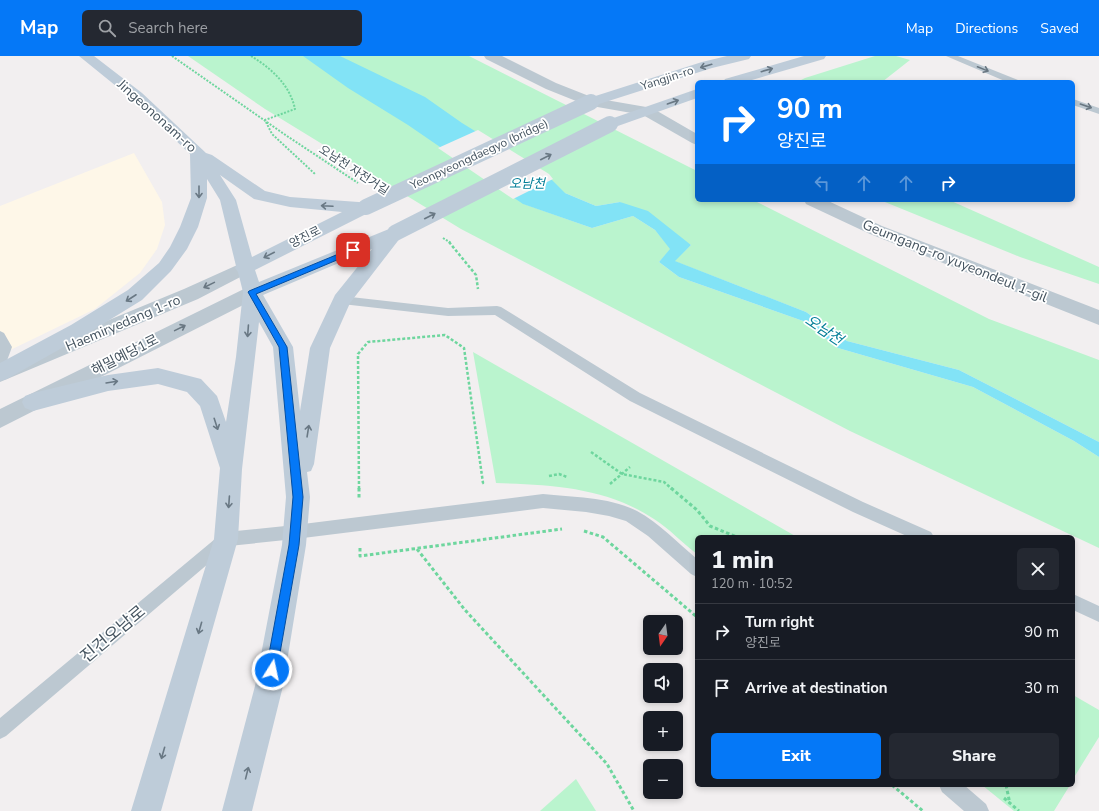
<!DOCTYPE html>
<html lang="en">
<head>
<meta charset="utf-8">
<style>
	:root { --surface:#171b24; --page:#242831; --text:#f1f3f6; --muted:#9ea1a6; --line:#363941; --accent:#0578f7 }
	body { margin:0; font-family:"Nunito Sans","Noto Sans KR",sans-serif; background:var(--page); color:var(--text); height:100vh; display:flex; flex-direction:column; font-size:15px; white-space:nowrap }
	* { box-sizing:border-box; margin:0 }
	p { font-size:13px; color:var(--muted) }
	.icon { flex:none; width:22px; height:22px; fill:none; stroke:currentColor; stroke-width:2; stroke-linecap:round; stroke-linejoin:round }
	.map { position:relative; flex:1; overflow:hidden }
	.details { position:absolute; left:695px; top:479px; width:380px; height:252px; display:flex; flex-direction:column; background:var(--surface); border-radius:6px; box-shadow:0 2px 6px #0003 }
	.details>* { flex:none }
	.hud { position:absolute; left:695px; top:24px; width:380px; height:122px; border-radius:6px; box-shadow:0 2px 6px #0003; background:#0578f7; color:#fff; overflow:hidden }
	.needle { width:26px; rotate:194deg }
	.fabs { position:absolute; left:643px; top:559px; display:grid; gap:8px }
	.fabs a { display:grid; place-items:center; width:40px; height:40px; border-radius:6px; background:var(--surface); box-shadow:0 2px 6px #0003; font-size:20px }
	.pin { position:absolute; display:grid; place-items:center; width:34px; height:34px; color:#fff; margin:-17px; border-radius:8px; box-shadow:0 2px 6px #0006 }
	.me { position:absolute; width:44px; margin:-22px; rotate:10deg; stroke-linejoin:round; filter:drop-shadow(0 0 3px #0008) }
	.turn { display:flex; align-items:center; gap:14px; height:84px; padding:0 16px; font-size:18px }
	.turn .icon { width:52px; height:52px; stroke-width:2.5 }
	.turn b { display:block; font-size:28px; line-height:34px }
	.lanes { display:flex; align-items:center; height:38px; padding:0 16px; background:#0003; justify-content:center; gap:20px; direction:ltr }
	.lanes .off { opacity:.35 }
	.round { display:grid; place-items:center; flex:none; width:42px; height:42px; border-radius:6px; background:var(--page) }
	.head { display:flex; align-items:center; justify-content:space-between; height:68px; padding:0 16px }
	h1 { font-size:24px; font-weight:800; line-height:30px }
	.button { display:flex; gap:8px; margin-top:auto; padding:8px 16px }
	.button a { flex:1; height:46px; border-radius:6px; background:var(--accent); color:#fff; font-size:16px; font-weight:800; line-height:46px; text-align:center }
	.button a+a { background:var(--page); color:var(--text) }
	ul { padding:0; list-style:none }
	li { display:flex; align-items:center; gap:12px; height:56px; padding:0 16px; border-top:1px solid var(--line) }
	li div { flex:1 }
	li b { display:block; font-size:15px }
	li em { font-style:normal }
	header { display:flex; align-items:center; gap:24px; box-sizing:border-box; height:56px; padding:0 20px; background:var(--accent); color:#fff }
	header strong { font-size:19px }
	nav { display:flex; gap:22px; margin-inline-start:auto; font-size:14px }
	.search { width:280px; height:36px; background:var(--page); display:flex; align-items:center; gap:10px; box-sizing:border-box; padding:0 14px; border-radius:6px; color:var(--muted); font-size:15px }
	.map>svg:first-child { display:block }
	.commercial { fill:#fef7e8 }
	.green { fill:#baf4ce }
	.water { fill:#82e3f6 }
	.pier { fill:#f2eff0 }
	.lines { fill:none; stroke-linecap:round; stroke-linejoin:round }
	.path-far2 { stroke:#6ed69e; stroke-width:2; stroke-dasharray:2 1.5; stroke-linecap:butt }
	.path-far1 { stroke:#6ed69e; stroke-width:2.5; stroke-dasharray:3 2; stroke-linecap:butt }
	.path { stroke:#6ed69e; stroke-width:3; stroke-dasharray:3.5 2.5; stroke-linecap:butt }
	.service { fill:#bcc8d1; fill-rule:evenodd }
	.minor { fill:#bcc8d1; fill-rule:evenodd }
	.tertiary { fill:#bcc8d1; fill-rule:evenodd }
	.secondary { fill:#beccd9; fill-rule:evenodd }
	.secondary-bridge { stroke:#beccd9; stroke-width:16 }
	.oneway { stroke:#697884 }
	.oneway2 { stroke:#697782 }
	.route { fill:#0578f7; stroke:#034ea1 }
	.labels { text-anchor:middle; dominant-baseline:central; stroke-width:3.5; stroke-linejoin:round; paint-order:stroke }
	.far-street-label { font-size:12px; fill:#455460; stroke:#fff }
	.far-water-label { font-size:13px; font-style:italic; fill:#037e97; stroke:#fff }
	.street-label { font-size:14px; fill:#455460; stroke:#fff }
	.water-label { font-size:15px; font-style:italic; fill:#037e97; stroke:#fff }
	.near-street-label { font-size:17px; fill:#455460; stroke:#fff }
</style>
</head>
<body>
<header>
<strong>Map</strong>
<div class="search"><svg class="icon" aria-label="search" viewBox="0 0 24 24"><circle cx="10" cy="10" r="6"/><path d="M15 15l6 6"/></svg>Search here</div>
<nav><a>Map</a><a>Directions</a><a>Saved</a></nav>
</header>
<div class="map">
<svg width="1099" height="755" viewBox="0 0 1099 755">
	<rect width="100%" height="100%" fill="#f2eff0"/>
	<path class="commercial" d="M 134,97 L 162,146 L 165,169 L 157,193 L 140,217 L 95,253 L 0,299 L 0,150 Z"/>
	<path class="green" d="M 188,0 L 469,0 L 697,115 L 697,144 L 753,144 L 989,263 L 1099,304 L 1099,386 L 959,314 L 847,285 L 806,256 L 674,205 L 691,189 L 620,146 L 596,150 L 565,137 L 524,148 L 592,172 L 633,160 L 655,174 L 671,193 L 659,206 L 679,221 L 806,266 L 838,292 L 973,331 L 1074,385 L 1099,401 L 1099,492 L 850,375 L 461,173 L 265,53 Z
		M 875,0 L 896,0 L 910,4 L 882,26 L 797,26 L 805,22 Z
		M 880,144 L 949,144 L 1099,211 L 1099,228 L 1020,201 Z
		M 473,296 L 797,481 L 697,481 L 697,498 C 682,487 670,473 654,463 C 606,431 552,429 496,427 Z
		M 1073,639 L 1099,654 L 1099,681 L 1073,723 Z
		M 576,723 L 596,755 L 540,755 Z
		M 982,729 L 1070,729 L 1054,755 L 1014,755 Z"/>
	<path class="water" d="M 303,0 L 340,0 L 425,41 L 462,67 L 548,120 L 565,137 L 596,150 L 620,146 L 648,155 L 691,189 L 675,205 L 806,256 L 847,285 L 959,314 L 1099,386 L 1099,401 L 1074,385 L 973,331 L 838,292 L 806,266 L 679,221 L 659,206 L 670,193 L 655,174 L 633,160 L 592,172 L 523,148 L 408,69 L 348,32 Z"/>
	<path class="pier" d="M 478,74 L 549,118 L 553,123 L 513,143 L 438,92 Z"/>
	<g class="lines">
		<path class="path-far2" d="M 172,0 L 287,80 L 358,127
			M 251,0 C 271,12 290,29 295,53 L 265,64 L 272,78 L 315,118
			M 443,182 L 451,187"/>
		<path class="path-far1" d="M 449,186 L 476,219 L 478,233
			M 591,396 L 622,418 L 664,426 L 672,433
			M 549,420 L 559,418 L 567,421
			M 610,428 L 630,411
			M 359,433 L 358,298 L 368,286 L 445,279 L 464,292 L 483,427 L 481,427"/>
		<path class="path" d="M 359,432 L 359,443
			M 671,432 L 697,454 L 710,470 L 737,481
			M 584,475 L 603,481 L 697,561
			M 360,492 L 360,500 L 562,473
			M 417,493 L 465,554 L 607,708 L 634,755
			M 892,729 L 923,755
			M 1006,729 L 1010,748
			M 1004,742 L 1019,755"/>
		<path class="service" d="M 946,0 L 958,0 L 1018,24 L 1019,26 L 1007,26 Z
			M 1073,43 L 1099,52 L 1099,58 L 1073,49 Z
			M 342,240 L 448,252 L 497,250 L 501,251 L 640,337 L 863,446 L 931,476 L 934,481 L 909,481 L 853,456 L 630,345 L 495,259 L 448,260 L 342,248 L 338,247 L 336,244 L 338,241 Z
			M 0,275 L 4,277 L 12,291 L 5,310 L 0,311 Z
			M 543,438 C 572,441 610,441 637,455 C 659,467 678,487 697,503 L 697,521 L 691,518 L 648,480 L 626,465 L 609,460 L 586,456 L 543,452 L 295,483 L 229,490 L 6,680 L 0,683 L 0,662 L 221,478 L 226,476 L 295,469 Z
			M 1073,538 L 1099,550 L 1099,566 L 1073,554 Z
			M 939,729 L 964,729 L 986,748 L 989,755 L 964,755 L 942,736 Z"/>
		<path class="minor" d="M 484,0 L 502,0 L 556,27 L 594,42 L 652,52 L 697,78 L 697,89 L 692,87 L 643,59 L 586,49 L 546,33 L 486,3 Z
			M 804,144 L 826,144 L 882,170 L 1099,254 L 1099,269 L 870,178 L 806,148 Z"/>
		<path class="tertiary" d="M 244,206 L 250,208 L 253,212 L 250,216 L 198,243 L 0,326 L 0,309 L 184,233 Z
			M 252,229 L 259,231 L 261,236 L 259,241 L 0,372 L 0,353 Z"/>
		<path class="secondary" d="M 79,0 L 94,0 L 142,37 L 206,97 L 212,99 L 265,135 L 290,141 L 372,147 L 374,151 L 372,155 L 255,214 L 259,226 L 389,173 L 395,171 L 401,173 L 404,177 L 350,247 L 330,292 L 314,408 L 311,415 L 307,416 L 310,441 L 306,489 L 283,630 L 252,755 L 222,755 L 255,630 L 282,489 L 286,441 L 273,291 L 259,266 L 242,413 L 238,483 L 161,755 L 131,755 L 214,483 L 220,412 L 200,350 L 187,336 L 158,328 L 108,335 L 33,355 L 25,352 L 22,346 L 25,340 L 33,337 L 108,319 L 158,312 L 201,323 L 217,340 L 226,366 L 236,301 L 243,236 L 238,216 L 235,212 L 236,210 L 220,144 L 207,123 L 207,142 L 198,171 L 187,193 L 171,215 L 142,244 L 85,279 L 7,323 L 0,325 L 0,307 L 71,269 L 128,234 L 159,207 L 170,191 L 180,171 L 191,142 L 190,98 L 132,43 ZM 220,119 L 254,143 L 290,151 L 342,156 L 252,201 L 236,144 ZM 372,193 L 335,239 L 310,292 L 300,355 L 293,291 L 263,239 Z
			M 727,0 L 751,0 L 749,3 L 712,12 L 596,49 L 591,50 L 586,49 L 584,46 L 586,43 L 702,6 Z
			M 804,0 L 826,0 L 824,3 L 745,26 L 723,26 L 725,23 Z
			M 697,33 L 697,42 L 615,71 L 610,72 L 605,71 L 603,68 L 605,65 Z"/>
		<path class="secondary-bridge" d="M 366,151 L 591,46
			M 395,177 L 610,68"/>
	</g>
	<defs><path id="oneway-shaft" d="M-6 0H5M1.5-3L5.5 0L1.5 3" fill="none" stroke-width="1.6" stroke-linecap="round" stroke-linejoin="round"/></defs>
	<g class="oneway">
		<use href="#oneway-shaft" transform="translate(706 10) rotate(164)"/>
		<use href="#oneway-shaft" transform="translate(767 14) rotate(-16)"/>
		<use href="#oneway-shaft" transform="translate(673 46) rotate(-19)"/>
		<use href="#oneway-shaft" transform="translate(546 101) rotate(-27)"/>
		<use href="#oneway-shaft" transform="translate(199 136) rotate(90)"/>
		<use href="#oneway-shaft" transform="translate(327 150) rotate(-177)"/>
		<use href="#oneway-shaft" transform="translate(430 160) rotate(-27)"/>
		<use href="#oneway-shaft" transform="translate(269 199) rotate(153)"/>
		<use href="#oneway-shaft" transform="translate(131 242) rotate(147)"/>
		<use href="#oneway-shaft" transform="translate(248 275) rotate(94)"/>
		<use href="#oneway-shaft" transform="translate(112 326) rotate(-9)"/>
		<use href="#oneway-shaft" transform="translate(216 368) rotate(72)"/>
		<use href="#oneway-shaft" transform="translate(308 375) rotate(-81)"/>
		<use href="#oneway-shaft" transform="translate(229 446) rotate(94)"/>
		<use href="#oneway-shaft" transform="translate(200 572) rotate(106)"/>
		<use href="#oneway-shaft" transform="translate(163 697) rotate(106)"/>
		<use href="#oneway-shaft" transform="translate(247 717) rotate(-76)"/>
	</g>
	<g class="oneway2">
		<use href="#oneway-shaft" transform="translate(983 13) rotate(22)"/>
		<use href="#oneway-shaft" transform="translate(1086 50) rotate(19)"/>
		<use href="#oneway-shaft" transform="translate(209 229) rotate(154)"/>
		<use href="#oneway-shaft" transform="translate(180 272) rotate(-26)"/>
	</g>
	<path class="route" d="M 353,192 L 356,193 L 356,196 L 256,238 L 287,291 L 303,441 L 299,489 L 277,614 L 276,618 L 272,620 L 268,618 L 266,614 L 289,489 L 293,441 L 279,291 L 248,236 L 249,235 Z"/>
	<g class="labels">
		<g class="far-street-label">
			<text transform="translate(667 22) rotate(-18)">Yangjin-ro</text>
			<text transform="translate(479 98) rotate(-25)">Yeonpyeongdaegyo (bridge)</text>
			<text transform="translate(354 114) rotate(33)">오남천 자전거길</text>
			<text transform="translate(305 181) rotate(-27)">양진로</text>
		</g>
		<g class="far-water-label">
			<text x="527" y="128">오남천</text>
		</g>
		<g class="street-label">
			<text transform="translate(157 60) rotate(42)">Jingeononam-ro</text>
			<text transform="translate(955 205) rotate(22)">Geumgang-ro yuyeondeul 1-gil</text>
			<text transform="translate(123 267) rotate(-23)">Haemiryedang 1-ro</text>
			<text transform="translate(125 299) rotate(-27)">해밀예당1로</text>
		</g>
		<g class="water-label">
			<text transform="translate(824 274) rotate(34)">오남천</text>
		</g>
		<g class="near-street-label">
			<text transform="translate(113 578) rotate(-40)">진건오남로</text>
		</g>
	</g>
</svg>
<div class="fabs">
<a><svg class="needle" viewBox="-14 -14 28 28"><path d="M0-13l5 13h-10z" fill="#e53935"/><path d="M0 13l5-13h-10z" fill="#9ea1a6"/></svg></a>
<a><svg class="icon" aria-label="sound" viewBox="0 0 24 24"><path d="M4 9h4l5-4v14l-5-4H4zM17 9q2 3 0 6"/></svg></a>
<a>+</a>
<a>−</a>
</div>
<div class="pin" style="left:353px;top:194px;background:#d93025"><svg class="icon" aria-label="arrive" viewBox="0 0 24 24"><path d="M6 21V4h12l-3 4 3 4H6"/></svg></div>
<svg class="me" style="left:272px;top:614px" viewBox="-20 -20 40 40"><circle r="17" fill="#0578f7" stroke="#fff" stroke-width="3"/><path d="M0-11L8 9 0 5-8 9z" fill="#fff"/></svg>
<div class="hud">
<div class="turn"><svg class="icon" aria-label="right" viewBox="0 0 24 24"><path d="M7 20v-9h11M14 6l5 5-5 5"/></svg><div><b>90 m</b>양진로</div></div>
<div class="lanes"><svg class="icon off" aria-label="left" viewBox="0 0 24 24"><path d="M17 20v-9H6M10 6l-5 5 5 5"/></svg><svg class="icon off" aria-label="ahead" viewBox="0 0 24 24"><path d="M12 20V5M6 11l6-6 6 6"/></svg><svg class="icon off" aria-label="ahead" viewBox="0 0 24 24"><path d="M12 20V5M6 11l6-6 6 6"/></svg><svg class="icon" aria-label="right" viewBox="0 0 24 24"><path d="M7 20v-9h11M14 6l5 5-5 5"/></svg></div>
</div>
<section class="details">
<div class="head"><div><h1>1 min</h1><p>120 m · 10:52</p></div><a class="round"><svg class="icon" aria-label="close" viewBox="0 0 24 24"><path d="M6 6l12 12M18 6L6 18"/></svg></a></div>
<ul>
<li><svg class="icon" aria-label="right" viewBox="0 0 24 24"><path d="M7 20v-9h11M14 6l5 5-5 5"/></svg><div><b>Turn right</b><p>양진로</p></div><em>90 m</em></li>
<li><svg class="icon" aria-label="arrive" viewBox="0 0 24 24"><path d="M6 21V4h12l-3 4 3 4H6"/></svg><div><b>Arrive at destination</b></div><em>30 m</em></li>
</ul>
<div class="button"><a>Exit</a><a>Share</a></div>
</section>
</div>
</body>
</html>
